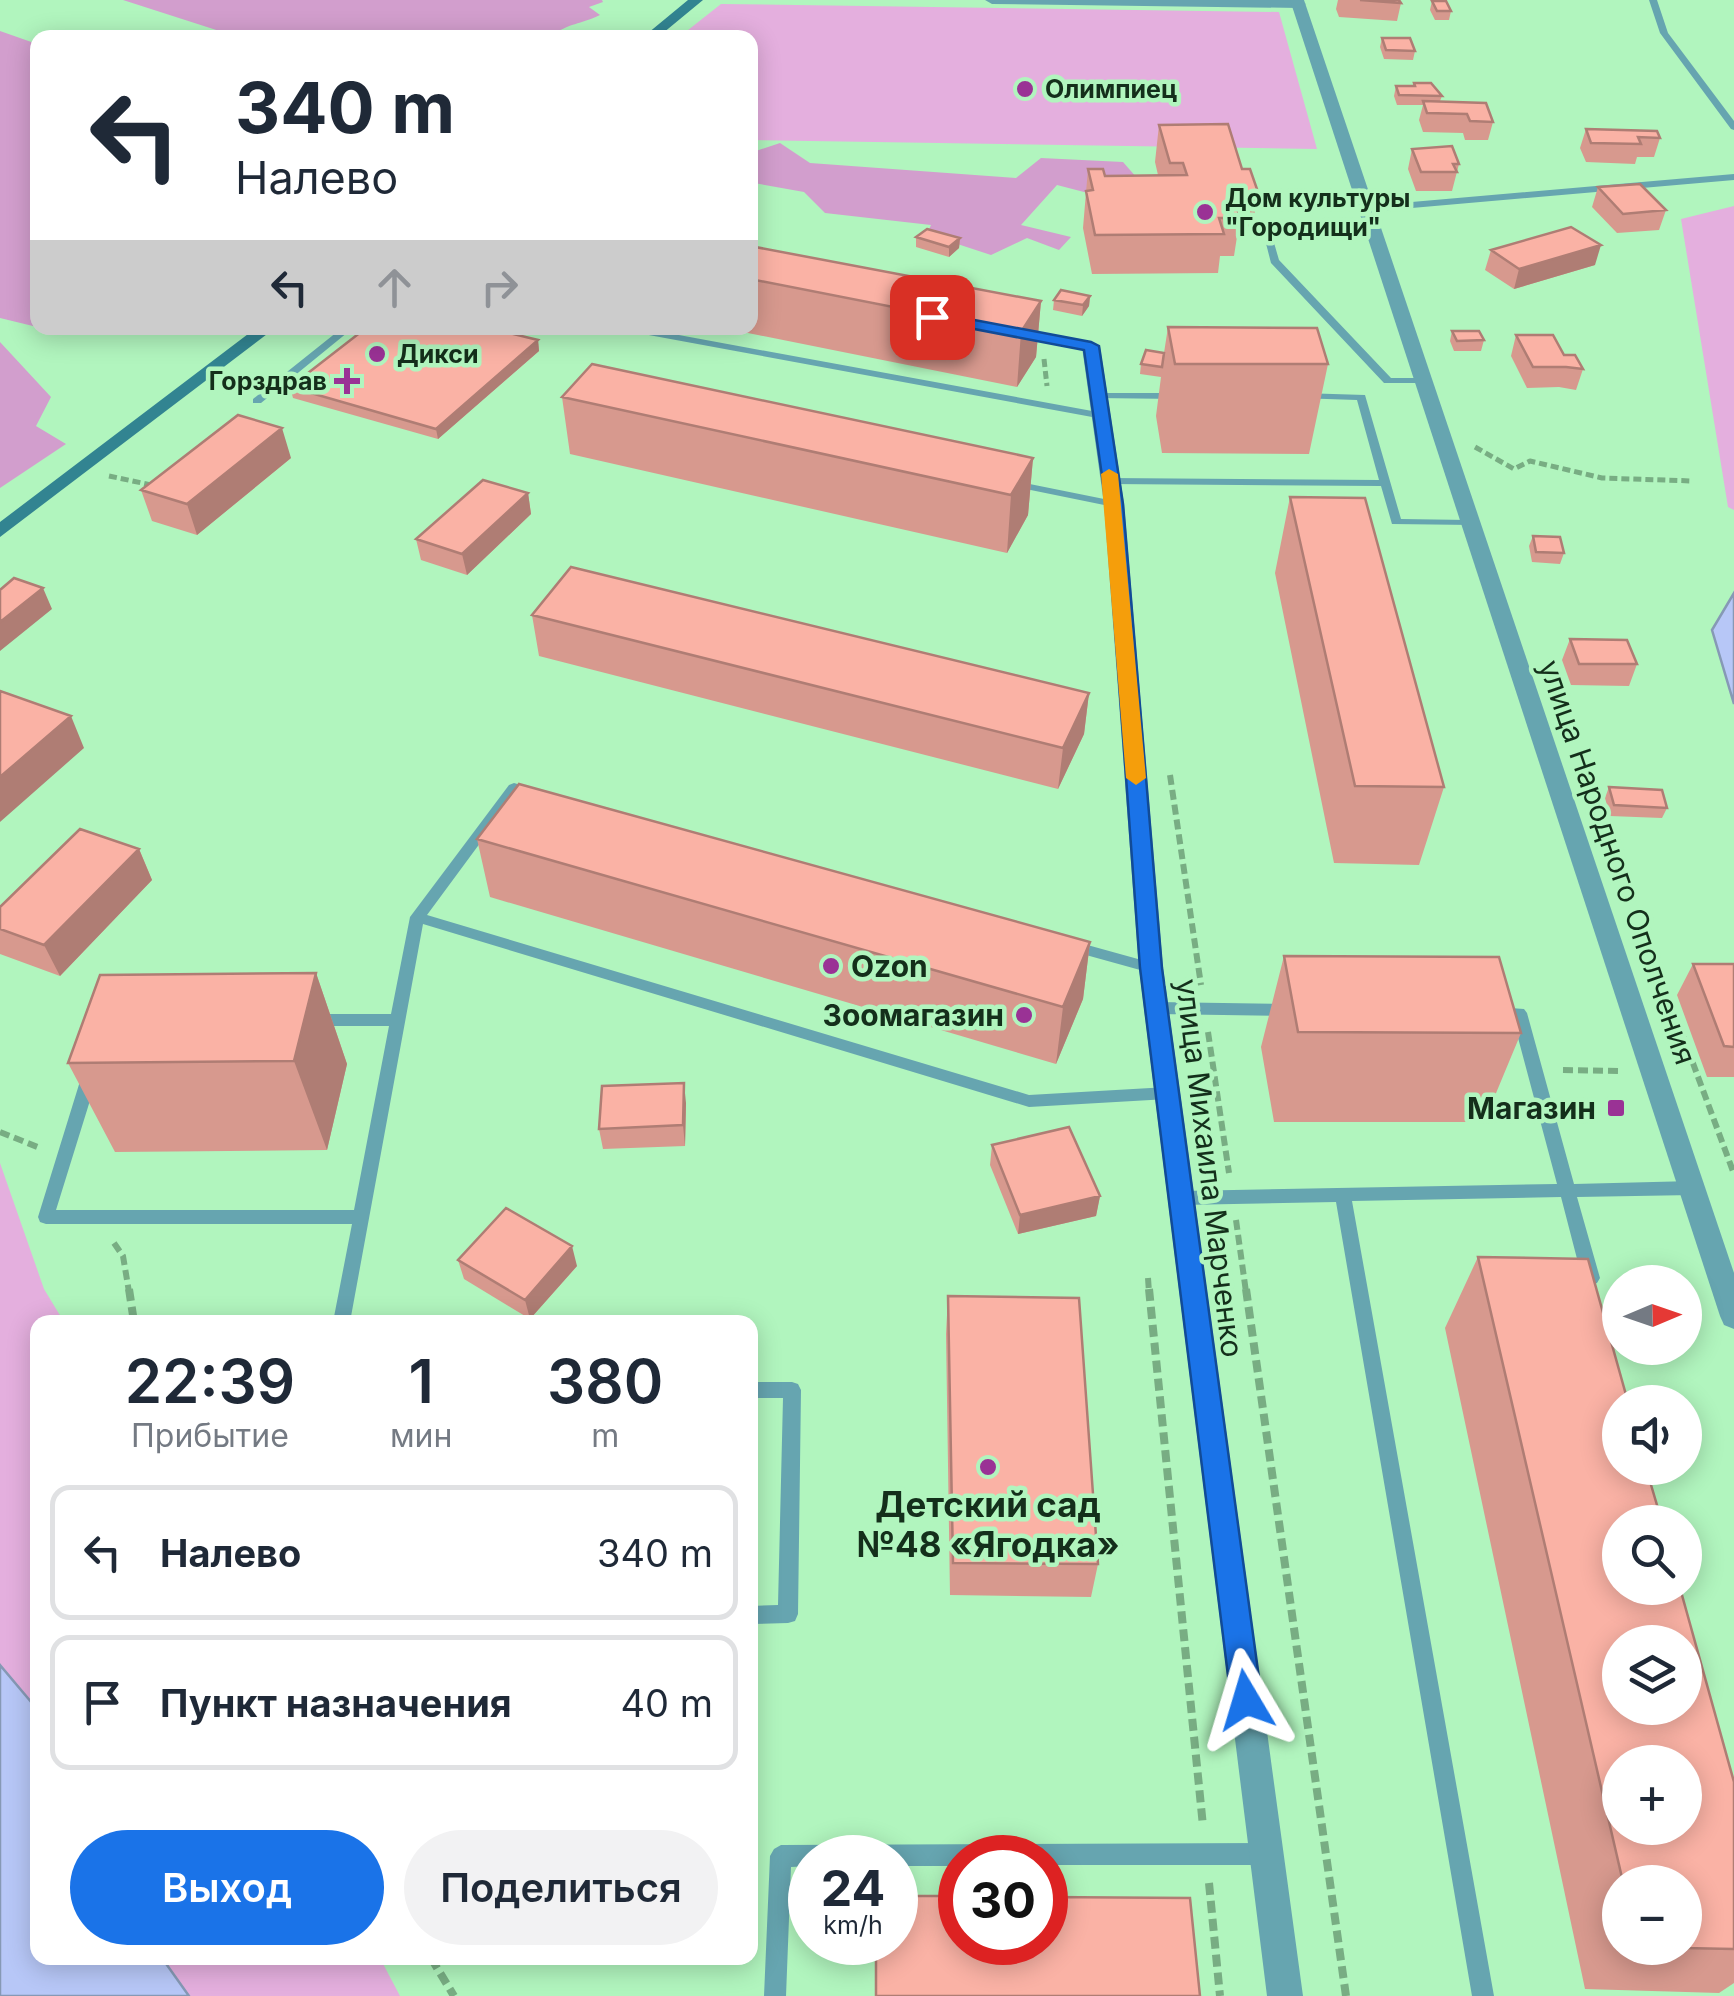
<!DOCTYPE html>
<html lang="ru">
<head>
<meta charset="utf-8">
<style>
	:root { --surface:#fff; --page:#f2f2f3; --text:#1f2937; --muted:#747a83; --line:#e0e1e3; --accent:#1a73e8 }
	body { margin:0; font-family:Inter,sans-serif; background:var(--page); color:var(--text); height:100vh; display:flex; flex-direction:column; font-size:38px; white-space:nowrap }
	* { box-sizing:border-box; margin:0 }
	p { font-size:32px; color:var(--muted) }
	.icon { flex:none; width:55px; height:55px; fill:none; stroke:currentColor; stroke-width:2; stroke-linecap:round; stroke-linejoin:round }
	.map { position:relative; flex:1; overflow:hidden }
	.panel { position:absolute; left:30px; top:1315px; width:728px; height:650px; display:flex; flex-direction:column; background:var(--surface); border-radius:20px; box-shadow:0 5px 25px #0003 }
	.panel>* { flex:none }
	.banner { position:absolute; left:30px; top:30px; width:728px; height:305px; border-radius:20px; box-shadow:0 5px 25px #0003; background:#fff; color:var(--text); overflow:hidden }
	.needle { width:65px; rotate:88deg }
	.fabs { position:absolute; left:1602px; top:1265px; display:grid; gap:20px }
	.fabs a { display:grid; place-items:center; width:100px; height:100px; border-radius:50%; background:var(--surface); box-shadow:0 5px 25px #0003; font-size:50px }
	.speed { position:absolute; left:788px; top:1835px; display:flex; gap:20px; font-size:50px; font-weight:700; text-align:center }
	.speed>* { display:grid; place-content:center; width:130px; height:130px; border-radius:50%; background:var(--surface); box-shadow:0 5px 25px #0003; line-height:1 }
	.speed small { font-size:25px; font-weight:400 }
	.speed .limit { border:15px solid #d22; background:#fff; color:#111 }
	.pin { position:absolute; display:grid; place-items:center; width:85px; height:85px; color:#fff; margin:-42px; border-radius:20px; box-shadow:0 5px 15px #0006 }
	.me { position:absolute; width:110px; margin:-55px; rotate:353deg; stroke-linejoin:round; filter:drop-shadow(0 0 8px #0008) }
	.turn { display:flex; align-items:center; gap:35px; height:210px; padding:0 40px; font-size:45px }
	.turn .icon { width:130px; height:130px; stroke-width:2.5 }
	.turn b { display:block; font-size:70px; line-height:85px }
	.lanes { display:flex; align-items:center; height:95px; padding:0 40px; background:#0003; justify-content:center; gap:50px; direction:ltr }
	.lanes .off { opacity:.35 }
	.eta { display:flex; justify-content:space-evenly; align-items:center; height:170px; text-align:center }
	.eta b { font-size:60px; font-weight:600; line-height:70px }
	.button { display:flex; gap:20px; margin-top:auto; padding:20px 40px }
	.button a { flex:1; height:115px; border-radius:60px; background:var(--accent); color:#fff; font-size:40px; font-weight:600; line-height:115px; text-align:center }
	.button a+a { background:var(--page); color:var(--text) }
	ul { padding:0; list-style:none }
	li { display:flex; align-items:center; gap:30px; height:135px; margin:0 20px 15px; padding:0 20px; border:5px solid var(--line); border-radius:20px }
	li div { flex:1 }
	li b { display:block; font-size:38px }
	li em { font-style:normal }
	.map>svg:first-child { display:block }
	.green { fill:#e4afde }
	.forest { fill:#d29ecd }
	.water { fill:#b7c7f7; stroke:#8699b5; stroke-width:2.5 }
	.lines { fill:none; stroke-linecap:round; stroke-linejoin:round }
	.path-far3 { stroke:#78ad83; stroke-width:4; stroke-dasharray:6 2.5; stroke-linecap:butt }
	.path-far2 { stroke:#78ad83; stroke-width:5; stroke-dasharray:8 4; stroke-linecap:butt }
	.path-far1 { stroke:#78ad83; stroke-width:6; stroke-dasharray:10 5; stroke-linecap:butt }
	.path { stroke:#78ad83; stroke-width:8; stroke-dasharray:12 6; stroke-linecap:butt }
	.service { fill:#66a5b0; fill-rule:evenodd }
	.minor { fill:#66a5b0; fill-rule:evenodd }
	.tertiary { fill:#66a5b0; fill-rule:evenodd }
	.secondary { fill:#328491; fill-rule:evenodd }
	.wall { fill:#d7998e; fill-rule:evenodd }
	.shaded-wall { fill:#af7d74 }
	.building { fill:#fab2a5; stroke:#af7d74; stroke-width:2.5; fill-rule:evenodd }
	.route { fill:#1a73e8; stroke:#114b97; stroke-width:2.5 }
	.slow { fill:#f59e0b }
	.poi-dot { fill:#9a3295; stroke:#b1f5be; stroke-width:4 }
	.labels { text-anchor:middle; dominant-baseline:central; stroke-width:9; stroke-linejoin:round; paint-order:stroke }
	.far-poi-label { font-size:25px; font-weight:bold; fill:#142f1b; stroke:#b1f5be; text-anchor:start }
	.street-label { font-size:30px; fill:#142f1b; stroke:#b1f5be }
	.poi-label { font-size:30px; font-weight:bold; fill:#142f1b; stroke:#b1f5be; text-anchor:end }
	.near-poi-label { font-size:35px; font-weight:bold; fill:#142f1b; stroke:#b1f5be }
</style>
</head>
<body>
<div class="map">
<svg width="1734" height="1996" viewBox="0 0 1734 1996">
	<rect width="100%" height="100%" fill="#b1f5be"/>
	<path class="green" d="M 721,4 L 1279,12 L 1317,149 L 750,140 L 750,38 L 678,38 Z
		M 1734,206 L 1734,510 L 1728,507 L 1681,219 Z
		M 0,1163 L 44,1289 L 64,1322 L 38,1322 L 38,1958 L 380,1958 L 400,1996 L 0,1996 Z"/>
	<path class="forest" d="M 123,0 L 602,0 L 603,2 L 589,7 L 600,15 C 579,25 571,22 549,37 L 238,37 Z
		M 0,31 L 37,44 L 37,327 L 0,318 Z
		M 780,143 L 810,163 L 1016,178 L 1041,158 L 1123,162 L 1137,178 L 1111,199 L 1057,185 L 1021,225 L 1071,237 L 1059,250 L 1027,238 L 991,255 L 927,234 L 931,225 L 825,213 L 804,192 L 754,183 L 750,175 L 750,153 Z
		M 0,342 L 51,397 L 36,426 L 66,444 L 0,488 Z"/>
	<path class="water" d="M 1734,593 L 1734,704 L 1712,630 Z
		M 0,1665 L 37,1709 L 38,1958 L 162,1958 L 189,1996 L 0,1996 Z"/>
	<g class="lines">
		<path class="path-far3" d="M 1285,222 L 1343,223"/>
		<path class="path-far2" d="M 1044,359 L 1047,386
			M 1475,447 L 1514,469 L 1530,461 L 1602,478 L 1693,481
			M 109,476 L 156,486"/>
		<path class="path-far1" d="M 1170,775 L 1201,985
			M 1651,950 L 1734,1174
			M 1208,1032 L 1229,1173
			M 1563,1070 L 1620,1071
			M 0,1132 L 40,1148
			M 1236,1220 L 1246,1292
			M 114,1243 L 123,1256 L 129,1292
			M 1148,1278 L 1149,1292"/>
		<path class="path" d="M 129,1289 L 134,1322
			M 1149,1289 L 1203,1826
			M 1246,1289 L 1346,1996
			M 1209,1883 L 1220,1996
			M 431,1958 L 454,1996"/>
		<path class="service" d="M 1649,0 L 1657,0 L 1668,33 L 1734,121 L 1734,130 L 1731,129 L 1660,33 Z
			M 1734,174 L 1734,180 L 1366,212 L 1361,209 L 1366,206 Z
			M 1260,220 L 1268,222 L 1279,260 L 1391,378 L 1422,378 L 1426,379 L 1426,383 L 1384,383 L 1271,263 Z
			M 342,328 L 353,328 L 261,403 L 253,403 L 253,399 Z
			M 622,328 L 641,328 L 1103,413 L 1108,416 L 1103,419 L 627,331 Z
			M 1019,331 L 1091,344 L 1096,347 L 1091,350 L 1015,336 L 1014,334 Z
			M 1100,393 L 1178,393 L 1183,396 L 1178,399 L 1096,398 L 1096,394 Z
			M 1301,393 L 1365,395 L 1401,519 L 1469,520 L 1473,521 L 1473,525 L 1392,524 L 1381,486 L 1110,484 L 1104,481 L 1110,478 L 1379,480 L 1357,400 L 1297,398 L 1296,396 Z
			M 1010,480 L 1114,501 L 1120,504 L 1114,507 L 1006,485 L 1006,481 Z
			M 514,783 L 537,790 L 539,793 L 532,798 L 517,793 L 427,915 L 1029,1095 L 1168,1087 L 1174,1089 L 1176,1093 L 1174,1097 L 1168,1099 L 1029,1107 L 423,924 L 350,1322 L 333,1322 L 352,1224 L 46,1224 L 40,1222 L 38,1217 L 81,1078 L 83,1074 L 95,1074 L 97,1078 L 56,1210 L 354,1210 L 389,1026 L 315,1026 L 310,1024 L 307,1020 L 310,1016 L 315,1014 L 391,1014 L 410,917 L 509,785 Z
			M 1073,941 L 1156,964 L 1158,968 L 1151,973 L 1068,950 L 1066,946 L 1068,942 Z
			M 1157,1002 L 1288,1004 L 1293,1006 L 1296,1010 L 1293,1014 L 1288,1016 L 1157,1014 L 1152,1012 L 1149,1008 L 1152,1004 Z
			M 1496,1007 L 1524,1009 L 1527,1013 L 1574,1184 L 1693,1181 L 1699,1183 L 1701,1188 L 1699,1193 L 1693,1195 L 1577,1197 L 1600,1278 L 1597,1283 L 1591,1285 L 1585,1283 L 1582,1278 L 1561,1197 L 1352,1201 L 1494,1996 L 1472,1996 L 1336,1202 L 1182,1205 L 1176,1203 L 1174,1198 L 1176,1193 L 1182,1191 L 1557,1184 L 1513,1019 L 1491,1017 L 1488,1013 L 1491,1009 Z
			M 750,1382 L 792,1382 L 798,1384 L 801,1390 L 798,1614 L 795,1621 L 788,1623 L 750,1624 L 750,1606 L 778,1605 L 783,1398 L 750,1398 Z
			M 1266,1843 L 1273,1847 L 1277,1854 L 1273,1861 L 1266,1865 L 1045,1865 L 1045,1858 L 960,1858 L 960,1866 L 895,1866 L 895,1858 L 810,1858 L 810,1866 L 791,1867 L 786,1996 L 764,1996 L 770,1856 L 774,1849 L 781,1845 Z"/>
		<path class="minor" d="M 985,0 L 1295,0 L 1306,4 L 1299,8 L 992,4 Z
			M 1091,342 L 1100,347 L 1124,504 L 1163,968 L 1303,1996 L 1267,1996 L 1139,968 L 1104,504 L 1082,347 Z"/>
		<path class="tertiary" d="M 1290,0 L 1304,0 L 1734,1273 L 1734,1329 L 1724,1325 L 1720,1316 Z"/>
		<path class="secondary" d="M 688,0 L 703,0 L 657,38 L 642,38 Z
			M 256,328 L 275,328 L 0,537 L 0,522 Z"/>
	</g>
	<path class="wall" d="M 1338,0 L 1399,0 L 1401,3 L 1397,21 L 1339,17 L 1336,9 Z
		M 1432,1 L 1451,11 L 1449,20 L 1435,20 L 1430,10 Z
		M 1382,38 L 1415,51 L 1413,60 L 1384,59 L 1380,47 Z
		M 1414,83 L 1442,96 L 1440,101 L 1493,122 L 1488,140 L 1465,140 L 1463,133 L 1423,132 L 1419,120 L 1423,105 L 1397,105 L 1394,96 L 1396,86 L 1413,86 Z
		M 1159,125 L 1242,169 L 1258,192 L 1252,229 L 1238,230 L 1234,256 L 1220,256 L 1218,273 L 1092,274 L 1083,228 L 1088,169 L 1105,176 L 1158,175 L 1155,162 Z
		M 1586,129 L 1660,138 L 1654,157 L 1637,157 L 1635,164 L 1586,162 L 1580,148 Z
		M 1412,149 L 1459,164 L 1452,191 L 1416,191 L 1408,169 Z
		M 1598,187 L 1666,210 L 1659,230 L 1617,233 L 1592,207 Z
		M 916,237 L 960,238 L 959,248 L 949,257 L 916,247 Z
		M 750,246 L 1041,301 L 1036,357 L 1017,387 L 723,328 L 750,328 Z
		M 1491,250 L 1595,265 L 1514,289 L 1485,270 Z
		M 1090,296 L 1089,306 L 1082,316 L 1053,310 L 1054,300 Z
		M 1168,327 L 1328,364 L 1309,454 L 1162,453 L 1156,416 L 1161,377 L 1140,374 L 1141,364 L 1164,353 Z
		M 1452,331 L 1484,340 L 1481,351 L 1454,351 L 1450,341 Z
		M 1516,335 L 1564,355 L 1583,369 L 1576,390 L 1559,387 L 1527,388 L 1511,356 Z
		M 538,340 L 539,351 L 438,439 L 293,398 L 290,387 Z
		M 562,397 L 1033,458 L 1028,515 L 1007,553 L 570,454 Z
		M 291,458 L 197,535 L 152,521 L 141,490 Z
		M 528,493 L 531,514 L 467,575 L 421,560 L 416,539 Z
		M 1290,497 L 1444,787 L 1419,865 L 1334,863 L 1275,573 Z
		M 1533,536 L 1564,553 L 1560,564 L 1532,562 L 1529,546 Z
		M 532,615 L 1089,693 L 1084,734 L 1058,789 L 539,656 Z
		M 1570,639 L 1637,664 L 1629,686 L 1571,685 L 1562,660 Z
		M 1609,787 L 1667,808 L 1662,818 L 1610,816 L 1605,798 Z
		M 477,839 L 1090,942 L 1083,999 L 1056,1064 L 490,897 Z
		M 139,849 L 152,880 L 60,976 L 0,954 L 0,907 Z
		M 1284,956 L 1521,1033 L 1484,1122 L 1274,1122 L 1261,1047 Z
		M 1693,964 L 1734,964 L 1734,1077 L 1707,1077 L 1677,995 Z
		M 316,973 L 347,1064 L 327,1150 L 115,1152 L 68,1063 Z
		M 686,1103 L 685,1146 L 603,1149 L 599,1129 Z
		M 992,1145 L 1100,1196 L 1096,1216 L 1018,1234 L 990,1165 Z
		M 1478,1257 L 1734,1782 L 1734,1983 L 1719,1993 L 1585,1989 L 1445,1328 ZM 1620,1882 L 1685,1882 L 1685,1948 L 1620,1948 Z
		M 458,1260 L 577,1266 L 530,1319 L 464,1279 Z
		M 948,1296 L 1098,1564 L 1091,1597 L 950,1595 L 946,1334 Z"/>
	<path class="shaded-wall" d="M 960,238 L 959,248 L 949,257 L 949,247 Z
		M 1601,245 L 1595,265 L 1514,289 L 1519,269 Z
		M 1090,296 L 1089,306 L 1082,316 L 1083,305 Z
		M 1041,301 L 1036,357 L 1017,387 L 1021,332 Z
		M 538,340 L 539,351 L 438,439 L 436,429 Z
		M 282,428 L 291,458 L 197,535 L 187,504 Z
		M 1033,458 L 1028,515 L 1007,553 L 1011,495 Z
		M 528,493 L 531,514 L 467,575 L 462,554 Z
		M 43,588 L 52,609 L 0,651 L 0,622 Z
		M 1089,693 L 1084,734 L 1058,789 L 1063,748 Z
		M 71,716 L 84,748 L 0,822 L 0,777 Z
		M 139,849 L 152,880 L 60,976 L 44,945 Z
		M 1090,942 L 1083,999 L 1056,1064 L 1063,1007 Z
		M 316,973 L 347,1064 L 327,1150 L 294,1061 Z
		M 684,1083 L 686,1103 L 685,1146 L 683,1125 Z
		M 1100,1196 L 1096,1216 L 1018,1234 L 1020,1215 Z
		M 572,1246 L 577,1266 L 530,1319 L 525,1300 Z
		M 750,1415 L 753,1449 L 750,1561 Z"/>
	<path class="building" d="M 1360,0 L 1399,0 L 1401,3 Z
		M 1432,1 L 1446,1 L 1451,11 L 1437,11 Z
		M 1382,38 L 1410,38 L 1415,51 L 1386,50 Z
		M 1414,83 L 1431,83 L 1442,96 L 1399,95 L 1396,86 L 1415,86 Z
		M 1423,101 L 1486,103 L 1493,122 L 1470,121 L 1467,114 L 1427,113 Z
		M 1228,124 L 1242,169 L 1250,169 L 1258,192 L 1232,192 L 1240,218 L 1219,218 L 1224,234 L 1095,235 L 1086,191 L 1093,190 L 1088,169 L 1103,169 L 1105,176 L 1187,175 L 1183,163 L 1170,163 L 1159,125 Z
		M 1586,129 L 1657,131 L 1660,138 L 1638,137 L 1641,144 L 1591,143 Z
		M 1452,146 L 1459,164 L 1453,164 L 1457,172 L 1421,172 L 1412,149 Z
		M 1640,184 L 1666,210 L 1623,214 L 1598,187 Z
		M 1571,227 L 1601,245 L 1519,269 L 1491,250 Z
		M 927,229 L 960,238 L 949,247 L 916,237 Z
		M 750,246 L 1041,301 L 1021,332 L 750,279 Z
		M 1061,290 L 1090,296 L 1083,305 L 1054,300 Z
		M 1168,327 L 1317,328 L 1328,364 L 1175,364 Z
		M 366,328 L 488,328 L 538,340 L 436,429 L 290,387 Z
		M 1452,331 L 1479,331 L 1484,340 L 1457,341 Z
		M 1516,335 L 1553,335 L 1564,355 L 1575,355 L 1583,369 L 1566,367 L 1533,367 Z
		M 1146,350 L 1164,353 L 1162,367 L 1141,364 Z
		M 592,364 L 1033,458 L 1011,495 L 562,397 Z
		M 238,415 L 282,428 L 187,504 L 141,490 Z
		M 483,480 L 528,493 L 462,554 L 416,539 Z
		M 1290,497 L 1365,498 L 1444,787 L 1355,786 Z
		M 1533,536 L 1560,537 L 1564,553 L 1536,552 Z
		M 571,567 L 1089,693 L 1063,748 L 532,615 Z
		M 14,578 L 43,588 L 0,622 L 0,590 Z
		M 1570,639 L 1627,640 L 1637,664 L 1579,664 Z
		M 0,691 L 71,716 L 0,777 Z
		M 519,784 L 1090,942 L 1063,1007 L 477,839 Z
		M 1609,787 L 1662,790 L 1667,808 L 1614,805 Z
		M 80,829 L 139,849 L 44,945 L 0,929 L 0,907 Z
		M 1284,956 L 1499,957 L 1521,1033 L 1298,1032 Z
		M 1693,964 L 1734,964 L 1734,1047 L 1724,1046 Z
		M 316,973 L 294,1061 L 68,1063 L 100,975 Z
		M 684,1083 L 683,1125 L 599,1129 L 602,1086 Z
		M 1069,1127 L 1100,1196 L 1020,1215 L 992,1145 Z
		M 506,1208 L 572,1246 L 525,1300 L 458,1260 Z
		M 1478,1257 L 1588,1259 L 1628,1402 L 1620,1402 L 1620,1468 L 1646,1468 L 1662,1522 L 1620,1522 L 1620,1588 L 1680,1588 L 1734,1782 L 1734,1949 L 1683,1948 L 1685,1948 L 1685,1882 L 1623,1882 ZM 1620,1642 L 1685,1642 L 1685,1708 L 1620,1708 ZM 1620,1762 L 1685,1762 L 1685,1828 L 1620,1828 Z
		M 948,1296 L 1079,1298 L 1098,1564 L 953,1563 Z
		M 895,1896 L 960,1896 L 960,1942 L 1045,1942 L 1045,1897 L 1190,1898 L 1200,1996 L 876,1996 L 876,1942 L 895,1942 Z"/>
	<path class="route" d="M 932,312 L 1091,342 L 1099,346 L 1123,504 L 1162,968 L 1262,1700 L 1257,1711 L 1246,1715 L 1236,1711 L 1231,1700 L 1140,968 L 1106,504 L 1084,350 L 927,320 L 927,314 Z"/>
	<path class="slow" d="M 1109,469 L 1118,474 L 1146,778 L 1136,785 L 1126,778 L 1101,474 Z"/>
	<g class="poi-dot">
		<circle cx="1025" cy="89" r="10"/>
		<circle cx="1205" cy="212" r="10"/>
		<circle cx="377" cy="354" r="10"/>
		<path d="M342 366h10v10h10v10h-10v10h-10v-10h-10v-10h10z"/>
		<circle cx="831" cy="966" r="10"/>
		<circle cx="1024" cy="1015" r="10"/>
		<rect x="1606" y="1098" width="20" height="20" rx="5"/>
		<circle cx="988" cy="1467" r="10"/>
	</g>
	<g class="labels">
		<g class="far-poi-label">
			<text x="1045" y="89">Олимпиец</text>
			<text x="1225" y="198">Дом культуры<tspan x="1225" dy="29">"Городищи"</tspan></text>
			<text x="397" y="354">Дикси</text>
			<text x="327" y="381" text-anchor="end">Горздрав</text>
		</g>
		<g class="street-label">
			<text transform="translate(1618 862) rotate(71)">улица Народного Ополчения</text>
			<text transform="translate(1210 1168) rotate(83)">улица Михаила Марченко</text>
		</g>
		<g class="poi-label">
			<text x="851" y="966" text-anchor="start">Ozon</text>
			<text x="1004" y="1015">Зоомагазин</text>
			<text x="1596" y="1108">Магазин</text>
		</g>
		<g class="near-poi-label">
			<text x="988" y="1504">Детский сад<tspan x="988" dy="40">№48 «Ягодка»</tspan></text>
		</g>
	</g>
</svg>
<div class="fabs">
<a><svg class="needle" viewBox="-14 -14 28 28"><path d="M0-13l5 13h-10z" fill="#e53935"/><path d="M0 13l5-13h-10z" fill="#747a83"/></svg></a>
<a><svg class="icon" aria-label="sound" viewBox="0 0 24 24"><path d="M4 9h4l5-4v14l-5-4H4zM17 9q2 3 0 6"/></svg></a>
<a><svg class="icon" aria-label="search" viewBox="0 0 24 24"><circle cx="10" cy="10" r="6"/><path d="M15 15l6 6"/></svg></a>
<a><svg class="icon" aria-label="layers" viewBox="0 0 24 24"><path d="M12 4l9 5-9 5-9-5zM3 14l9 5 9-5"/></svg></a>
<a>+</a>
<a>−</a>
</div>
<div class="speed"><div>24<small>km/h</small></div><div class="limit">30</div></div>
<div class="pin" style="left:932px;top:317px;background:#d93025"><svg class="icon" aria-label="arrive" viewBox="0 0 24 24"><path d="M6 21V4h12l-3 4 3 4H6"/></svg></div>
<svg class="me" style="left:1246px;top:1700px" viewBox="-20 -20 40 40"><path d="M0-17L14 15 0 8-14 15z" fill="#1a73e8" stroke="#fff" stroke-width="4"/></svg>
<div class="banner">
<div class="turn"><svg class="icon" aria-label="left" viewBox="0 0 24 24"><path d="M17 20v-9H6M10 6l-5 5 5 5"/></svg><div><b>340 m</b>Налево</div></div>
<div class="lanes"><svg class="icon" aria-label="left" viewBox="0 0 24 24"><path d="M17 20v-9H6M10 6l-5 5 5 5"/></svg><svg class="icon off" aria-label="ahead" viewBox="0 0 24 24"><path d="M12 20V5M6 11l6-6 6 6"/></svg><svg class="icon off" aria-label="right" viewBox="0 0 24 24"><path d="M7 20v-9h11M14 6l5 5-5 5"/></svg></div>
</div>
<section class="panel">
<div class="eta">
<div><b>22:39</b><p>Прибытие</p></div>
<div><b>1</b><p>мин</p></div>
<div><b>380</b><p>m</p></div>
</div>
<ul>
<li><svg class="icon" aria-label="left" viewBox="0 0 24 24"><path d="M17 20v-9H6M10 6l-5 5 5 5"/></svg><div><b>Налево</b></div><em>340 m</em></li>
<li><svg class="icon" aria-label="arrive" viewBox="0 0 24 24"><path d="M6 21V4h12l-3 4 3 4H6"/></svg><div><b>Пункт назначения</b></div><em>40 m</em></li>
</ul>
<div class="button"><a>Выход</a><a>Поделиться</a></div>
</section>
</div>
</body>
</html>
